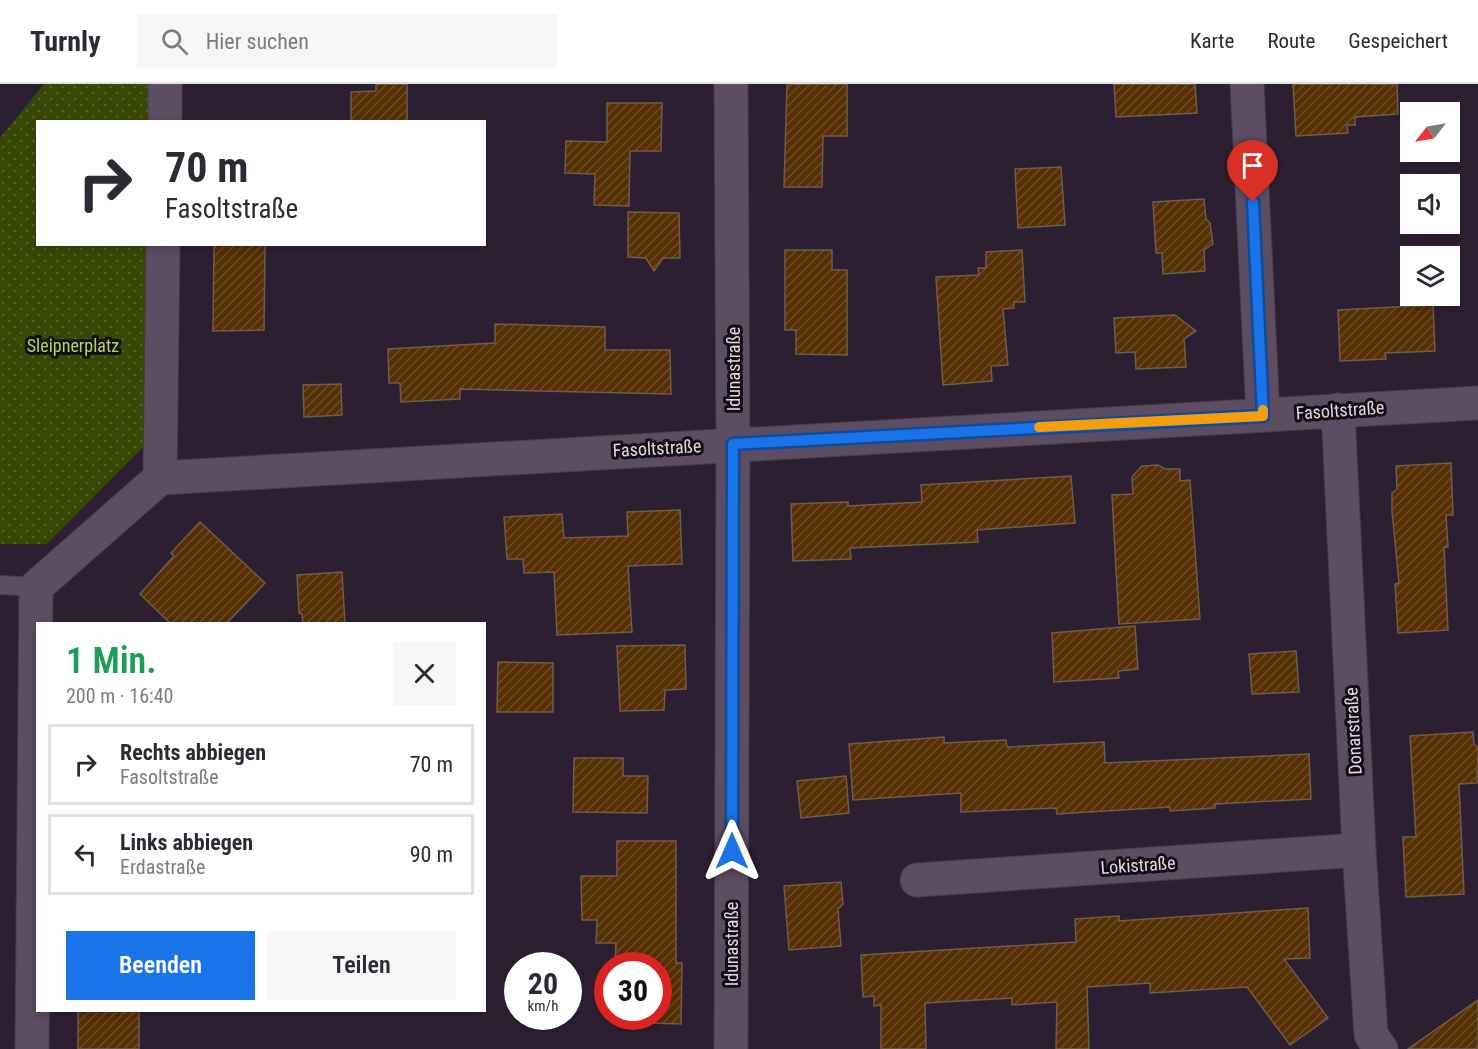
<!DOCTYPE html>
<html lang="de">
<head>
<meta charset="utf-8">
<style>
	:root { --surface:#fff; --page:#f7f7f7; --text:#2b2b33; --muted:#7c7c81; --line:#e1e1e2; --accent:#1a73e8 }
	body { margin:0; font-family:"Roboto Condensed",sans-serif; background:var(--page); color:var(--text); height:100vh; display:flex; flex-direction:column; font-size:22px; white-space:nowrap }
	* { box-sizing:border-box; margin:0 }
	p { font-size:20px; color:var(--muted) }
	.icon { flex:none; width:33px; height:33px; fill:none; stroke:currentColor; stroke-width:2; stroke-linecap:round; stroke-linejoin:round }
	.map { position:relative; flex:1; overflow:hidden }
	.side { position:absolute; left:36px; top:538px; width:450px; height:390px; display:flex; flex-direction:column; background:var(--surface); border-radius:0px; box-shadow:0 3px 9px #0003 }
	.side>* { flex:none }
	.top-card { position:absolute; left:36px; top:36px; width:450px; height:126px; border-radius:0px; box-shadow:0 3px 9px #0003; background:#fff; color:var(--text); overflow:hidden }
	.needle { width:39px; rotate:239deg }
	.buttons { position:absolute; left:1400px; top:18px; display:grid; gap:12px }
	.buttons a { display:grid; place-items:center; width:60px; height:60px; border-radius:0px; background:var(--surface); box-shadow:0 3px 9px #0003; font-size:30px }
	.speed { position:absolute; left:504px; top:868px; display:flex; gap:12px; font-size:30px; font-weight:700; text-align:center }
	.speed>* { display:grid; place-content:center; width:78px; height:78px; border-radius:50%; background:var(--surface); box-shadow:0 3px 9px #0003; line-height:1 }
	.speed small { font-size:15px; font-weight:400 }
	.speed .limit { border:9px solid #d22; background:#fff; color:#111 }
	.pin { position:absolute; display:grid; place-items:center; width:51px; height:51px; color:#fff; margin:-62px -26px; border-radius:50% 50% 50% 0; rotate:-45deg; box-shadow:0 0 6px #0007 }
	.pin .icon { rotate:45deg }
	.me { position:absolute; width:66px; margin:-33px; rotate:0deg; stroke-linejoin:round; filter:drop-shadow(0 0 4px #0008) }
	.turn { display:flex; align-items:center; gap:21px; height:126px; padding:0 30px; font-size:27px }
	.turn .icon { width:78px; height:78px; stroke-width:2.5 }
	.turn b { display:block; font-size:42px; line-height:51px }
	.round { display:grid; place-items:center; flex:none; width:63px; height:63px; border-radius:0px; background:var(--page) }
	.headline { display:flex; align-items:center; justify-content:space-between; height:102px; padding:0 30px }
	h1 { font-size:36px; font-weight:600; line-height:45px; color:#1e9e55 }
	.cta { display:flex; gap:12px; margin-top:auto; padding:12px 30px }
	.cta a { flex:1; height:69px; border-radius:0px; background:var(--accent); color:#fff; font-size:24px; font-weight:600; line-height:69px; text-align:center }
	.cta a+a { background:var(--page); color:var(--text) }
	ul { padding:0; list-style:none }
	li { display:flex; align-items:center; gap:18px; height:81px; margin:0 12px 9px; padding:0 18px; border:3px solid var(--line); border-radius:0px }
	li div { flex:1 }
	li b { display:block; font-size:22px }
	li em { font-style:normal }
	header { display:flex; align-items:center; gap:36px; box-sizing:border-box; height:84px; padding:0 30px; background:var(--surface); border-bottom:2px solid var(--line) }
	header strong { font-size:28px }
	nav { display:flex; gap:33px; margin-inline-start:auto; font-size:21px }
	.search { width:420px; height:54px; background:var(--page); display:flex; align-items:center; gap:15px; box-sizing:border-box; padding:0 21px; border-radius:0px; color:var(--muted); font-size:22px }
	.map>svg:first-child { display:block }
	.grass { fill:url(#grass-dots) }
	.building { fill:url(#building-hatch); stroke:#715c4b; stroke-width:1.5 }
	.lines { fill:none; stroke-linecap:round; stroke-linejoin:round }
	.lane-casing { stroke:#463b4a; stroke-width:20 }
	.street-casing { stroke:#463b4a; stroke-width:35 }
	.lane { stroke:#5d4d62; stroke-width:18 }
	.street { stroke:#5d4d62; stroke-width:33 }
	.route-casing { stroke:#114b97; stroke-width:15 }
	.route { stroke:#1a73e8; stroke-width:10 }
	.slow { stroke:#f59e0b; stroke-width:10 }
	.labels { text-anchor:middle; dominant-baseline:central; stroke-width:6; stroke-linejoin:round; paint-order:stroke }
	.park-label { font-size:18px; fill:#b1d759; stroke:#120c14 }
	.street-label { font-size:18px; fill:#e1d8e4; stroke:#120c14 }
</style>
</head>
<body>
<header>
<strong>Turnly</strong>
<div class="search"><svg class="icon" aria-label="search" viewBox="0 0 24 24"><circle cx="10" cy="10" r="6"/><path d="M15 15l6 6"/></svg>Hier suchen</div>
<nav><a>Karte</a><a>Route</a><a>Gespeichert</a></nav>
</header>
<div class="map">
<svg width="1478" height="965" viewBox="0 0 1478 965">
	<defs>
		<pattern id="grass-dots" width="8" height="8" patternUnits="userSpaceOnUse" patternTransform="scale(1.5)"><rect width="8" height="8" fill="#374805"/><path d="M2 2h.1M6 6h.1" fill="none" stroke="#546229" stroke-width="1.8" stroke-linecap="round"/></pattern>
		<pattern id="building-hatch" width="6" height="6" patternUnits="userSpaceOnUse" patternTransform="scale(1.5)"><rect width="6" height="6" fill="#562f03"/><path d="M-1 1l2-2M0 6l6-6M5 7l2-2" fill="none" stroke="#6e4c28"/></pattern>
	</defs>
	<rect width="100%" height="100%" fill="#2d1f32"/>
	<path class="grass" d="M 44,0 L 148,0 L 148,37 L 38,38 L 38,160 L 146,161 L 145,361 L 47,460 L 0,460 L 0,54 Z"/>
	<path class="building" d="M 376,0 L 407,0 L 407,38 L 351,38 L 351,8 L 376,7 Z
		M 787,0 L 847,0 L 847,52 L 823,52 L 822,103 L 784,103 Z
		M 1114,0 L 1195,0 L 1197,29 L 1116,33 Z
		M 1293,0 L 1397,0 L 1398,30 L 1355,33 L 1355,41 L 1347,41 L 1348,49 L 1296,52 Z
		M 607,19 L 662,19 L 661,67 L 630,67 L 629,122 L 594,121 L 595,90 L 565,89 L 566,57 L 607,58 Z
		M 1061,83 L 1065,141 L 1018,144 L 1015,85 Z
		M 1204,115 L 1206,135 L 1210,139 L 1213,160 L 1204,166 L 1205,187 L 1163,190 L 1162,169 L 1156,169 L 1153,118 Z
		M 628,128 L 679,129 L 680,174 L 663,174 L 654,187 L 646,174 L 628,173 Z
		M 214,160 L 265,160 L 264,246 L 213,247 Z
		M 785,166 L 832,166 L 832,186 L 847,186 L 847,271 L 796,270 L 796,246 L 785,246 Z
		M 1022,166 L 1025,218 L 1014,218 L 1014,224 L 1003,225 L 1008,281 L 991,282 L 992,297 L 943,301 L 936,193 L 979,191 L 978,184 L 986,184 L 986,168 Z
		M 1433,221 L 1435,267 L 1385,269 L 1386,275 L 1340,277 L 1338,226 Z
		M 1175,231 L 1196,247 L 1184,255 L 1186,283 L 1136,285 L 1135,268 L 1116,269 L 1114,234 Z
		M 495,240 L 605,243 L 605,266 L 670,266 L 671,310 L 460,305 L 460,315 L 401,318 L 400,299 L 389,299 L 388,265 L 495,259 Z
		M 341,300 L 342,331 L 304,333 L 303,301 Z
		M 1451,379 L 1453,431 L 1446,431 L 1448,463 L 1444,463 L 1448,546 L 1398,549 L 1395,500 L 1399,499 L 1392,427 L 1392,409 L 1397,405 L 1396,382 Z
		M 1158,381 L 1165,385 L 1180,385 L 1180,397 L 1190,396 L 1200,535 L 1119,540 L 1112,411 L 1133,410 L 1132,393 L 1142,382 Z
		M 1071,392 L 1075,439 L 977,446 L 978,458 L 850,464 L 851,475 L 793,477 L 791,420 L 848,418 L 848,422 L 922,418 L 921,401 Z
		M 680,426 L 682,480 L 628,482 L 632,548 L 557,551 L 554,488 L 524,489 L 523,475 L 507,475 L 504,433 L 562,430 L 564,454 L 628,452 L 627,428 Z
		M 200,438 L 265,499 L 226,540 L 171,540 L 140,510 L 174,472 L 171,469 Z
		M 342,488 L 345,540 L 303,540 L 302,530 L 299,529 L 297,491 Z
		M 1135,542 L 1138,585 L 1118,587 L 1119,594 L 1054,598 L 1052,549 Z
		M 685,561 L 686,605 L 665,606 L 664,626 L 620,627 L 617,562 Z
		M 1296,567 L 1299,608 L 1252,610 L 1249,570 Z
		M 498,578 L 553,579 L 553,628 L 497,628 Z
		M 1473,648 L 1474,660 L 1478,664 L 1477,699 L 1459,700 L 1464,810 L 1406,813 L 1403,753 L 1416,753 L 1410,652 Z
		M 944,653 L 944,659 L 1006,656 L 1007,663 L 1104,658 L 1105,679 L 1309,670 L 1311,715 L 1215,720 L 1215,724 L 1170,727 L 1170,723 L 1057,730 L 1056,724 L 961,728 L 961,709 L 853,716 L 849,660 Z
		M 574,674 L 623,674 L 623,692 L 648,692 L 647,729 L 573,728 Z
		M 846,692 L 849,729 L 801,734 L 797,697 Z
		M 617,757 L 676,757 L 676,879 L 682,879 L 681,940 L 614,938 L 614,933 L 658,933 L 658,882 L 615,882 L 616,859 L 596,859 L 597,836 L 582,836 L 581,792 L 617,792 Z
		M 841,798 L 843,820 L 838,825 L 841,862 L 789,866 L 784,802 Z
		M 1308,824 L 1310,874 L 1284,875 L 1328,934 L 1290,961 L 1247,903 L 1150,909 L 1150,899 L 1087,903 L 1089,965 L 1056,965 L 1057,918 L 1012,921 L 1012,914 L 925,919 L 926,965 L 881,965 L 881,921 L 874,922 L 874,912 L 863,913 L 861,871 L 1076,858 L 1075,835 L 1119,832 L 1119,837 Z
		M 1478,916 L 1478,965 L 1408,965 Z
		M 78,927 L 139,927 L 139,965 L 78,965 Z"/>
	<g class="lines">
		<defs>
			<path id="lane" d="M 0,501 L 36,503"/>
			<path id="street" d="M 1247,0 L 1263,331
				M 165,38 L 165,0
				M 1338,326 L 1359,766 L 1371,951 L 1381,965
				M 160,394 L 1478,319
				M 917,796 L 1359,766
				M 32,965 L 36,503 L 160,394 L 163,160
				M 731,965 L 733,360 L 731,0"/>
		</defs>
		<use href="#lane" class="lane-casing"/>
		<use href="#street" class="street-casing"/>
		<use href="#lane" class="lane"/>
		<use href="#street" class="street"/>
	</g>
	<g class="lines">
		<defs>
			<path id="route" d="M 732,767 L 733,360 L 1263,332 L 1253,118"/>
		</defs>
		<use href="#route" class="route-casing"/>
		<use href="#route" class="route"/>
		<path class="slow" d="M 1039,343 L 1263,332 L 1263,326"/>
	</g>
	<g class="labels">
		<g class="park-label">
			<text x="73" y="261">Sleipnerplatz</text>
		</g>
		<g class="street-label">
			<text transform="translate(733 285) rotate(-90)">Idunastraße</text>
			<text transform="translate(1340 326) rotate(-4)">Fasoltstraße</text>
			<text transform="translate(657 364) rotate(-3)">Fasoltstraße</text>
			<text transform="translate(1353 647) rotate(-93)">Donarstraße</text>
			<text transform="translate(1138 781) rotate(-4)">Lokistraße</text>
			<text transform="translate(731 860) rotate(-90)">Idunastraße</text>
		</g>
	</g>
</svg>
<div class="buttons">
<a><svg class="needle" viewBox="-14 -14 28 28"><path d="M0-13l5 13h-10z" fill="#e53935"/><path d="M0 13l5-13h-10z" fill="#7c7c81"/></svg></a>
<a><svg class="icon" aria-label="sound" viewBox="0 0 24 24"><path d="M4 9h4l5-4v14l-5-4H4zM17 9q2 3 0 6"/></svg></a>
<a><svg class="icon" aria-label="layers" viewBox="0 0 24 24"><path d="M12 4l9 5-9 5-9-5zM3 14l9 5 9-5"/></svg></a>
</div>
<div class="speed"><div>20<small>km/h</small></div><div class="limit">30</div></div>
<div class="pin" style="left:1253px;top:118px;background:#d93025"><svg class="icon" aria-label="arrive" viewBox="0 0 24 24"><path d="M6 21V4h12l-3 4 3 4H6"/></svg></div>
<svg class="me" style="left:732px;top:767px" viewBox="-20 -20 40 40"><path d="M0-17L14 15 0 8-14 15z" fill="#1a73e8" stroke="#fff" stroke-width="4"/></svg>
<div class="top-card">
<div class="turn"><svg class="icon" aria-label="right" viewBox="0 0 24 24"><path d="M7 20v-9h11M14 6l5 5-5 5"/></svg><div><b>70 m</b>Fasoltstraße</div></div>
</div>
<section class="side">
<div class="headline"><div><h1>1 Min.</h1><p>200 m · 16:40</p></div><a class="round"><svg class="icon" aria-label="close" viewBox="0 0 24 24"><path d="M6 6l12 12M18 6L6 18"/></svg></a></div>
<ul>
<li><svg class="icon" aria-label="right" viewBox="0 0 24 24"><path d="M7 20v-9h11M14 6l5 5-5 5"/></svg><div><b>Rechts abbiegen</b><p>Fasoltstraße</p></div><em>70 m</em></li>
<li><svg class="icon" aria-label="left" viewBox="0 0 24 24"><path d="M17 20v-9H6M10 6l-5 5 5 5"/></svg><div><b>Links abbiegen</b><p>Erdastraße</p></div><em>90 m</em></li>
</ul>
<div class="cta"><a>Beenden</a><a>Teilen</a></div>
</section>
</div>
</body>
</html>
